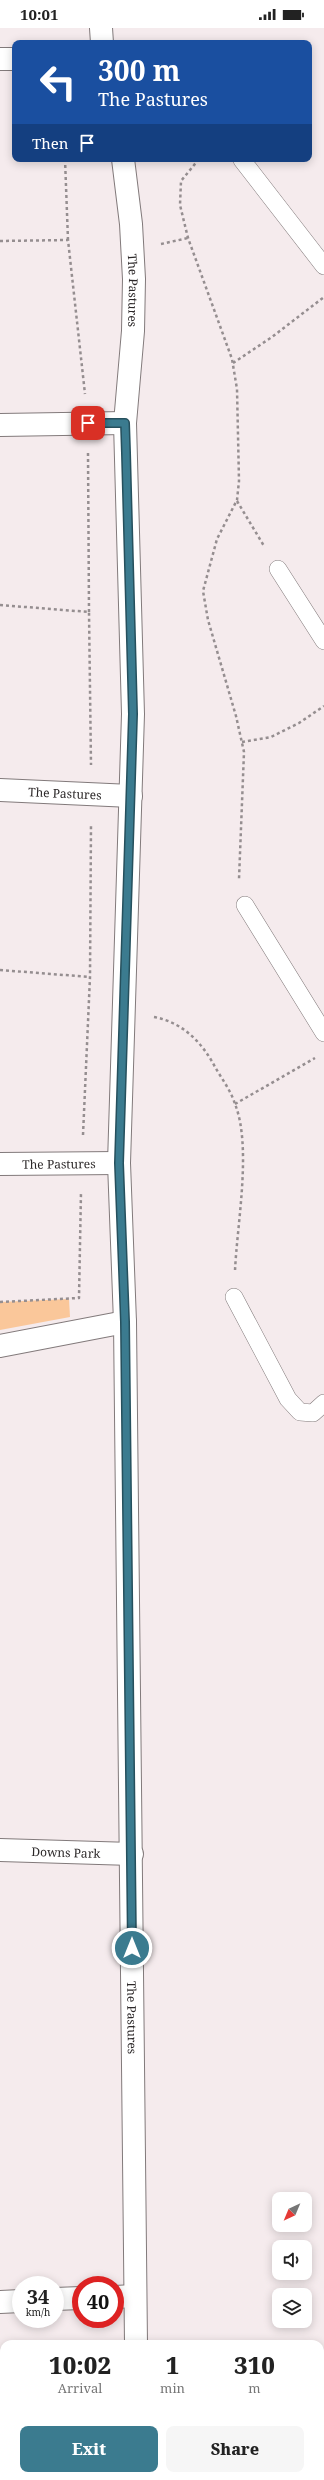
<!DOCTYPE html>
<html lang="en">
<head>
<meta charset="utf-8">
<style>
	:root { --surface:#fff; --page:#f6f6f6; --text:#222; --muted:#767676; --accent:#3b7b8f }
	body { margin:0; font-family:"Noto Serif",serif; background:var(--page); color:var(--text); height:100vh; display:flex; flex-direction:column; font-size:15px; white-space:nowrap }
	* { box-sizing:border-box; margin:0 }
	p { font-size:13px; color:var(--muted) }
	.icon { flex:none; width:22px; height:22px; fill:none; stroke:currentColor; stroke-width:2; stroke-linecap:round; stroke-linejoin:round }
	.map { position:relative; flex:1; overflow:hidden }
	.drawer { position:absolute; left:0px; top:2312px; width:324px; height:140px; display:flex; flex-direction:column; background:var(--surface); border-radius:12px 12px 0 0; box-shadow:0 2px 10px #0003 }
	.drawer>* { flex:none }
	.hud { position:absolute; left:12px; top:12px; width:300px; height:122px; border-radius:8px; box-shadow:0 2px 10px #0003; background:#1a4fa0; color:#fff; overflow:hidden }
	.needle { width:26px; rotate:224deg }
	.controls { position:absolute; left:272px; top:2164px; display:grid; gap:8px }
	.controls a { display:grid; place-items:center; width:40px; height:40px; border-radius:8px; background:var(--surface); box-shadow:0 2px 10px #0003; font-size:20px }
	.speed { position:absolute; left:12px; top:2248px; display:flex; gap:8px; font-size:20px; font-weight:700; text-align:center }
	.speed>* { display:grid; place-content:center; width:52px; height:52px; border-radius:50%; background:var(--surface); box-shadow:0 2px 10px #0003; line-height:1 }
	.speed small { font-size:10px; font-weight:400 }
	.speed .limit { border:6px solid #d22; background:#fff; color:#111 }
	.pin { position:absolute; display:grid; place-items:center; width:34px; height:34px; color:#fff; margin:-17px; border-radius:8px; box-shadow:0 2px 6px #0006 }
	.me { position:absolute; width:44px; margin:-22px; rotate:0deg; stroke-linejoin:round; filter:drop-shadow(0 0 3px #0008) }
	.turn { display:flex; align-items:center; gap:14px; height:84px; padding:0 20px; font-size:18px }
	.turn .icon { width:52px; height:52px; stroke-width:2.5 }
	.turn b { display:block; font-size:28px; line-height:34px }
	.then { display:flex; align-items:center; height:38px; padding:0 20px; background:#0003; gap:8px; font-size:15px }
	.eta { display:flex; justify-content:space-evenly; align-items:center; height:68px; text-align:center }
	.eta b { font-size:24px; font-weight:800; line-height:28px }
	.action { display:flex; gap:8px; margin-top:auto; padding:8px 20px }
	.action a { flex:1; height:46px; border-radius:8px; background:var(--accent); color:#fff; font-size:16px; font-weight:800; line-height:46px; text-align:center }
	.action a+a { background:var(--page); color:var(--text) }
	.status { display:flex; justify-content:space-between; align-items:center; height:28px; padding:0 20px; background:var(--surface); direction:ltr }
	.status svg { height:11px; fill:currentColor }
	.map>svg:first-child { display:block }
	.green { fill:#fac79a }
	.lines { fill:none; stroke-linecap:round; stroke-linejoin:round }
	.service-casing { stroke:#827a7b; stroke-width:18 }
	.minor-casing { stroke:#827a7b; stroke-width:24 }
	.tertiary-casing { stroke:#827a7b; stroke-width:24 }
	.path { stroke:#958e90; stroke-width:2.5; stroke-dasharray:3 3; stroke-linecap:butt }
	.service { stroke:#fff; stroke-width:17 }
	.minor { stroke:#fff; stroke-width:22 }
	.tertiary { stroke:#fff; stroke-width:22 }
	.route-casing { stroke:#26505d; stroke-width:10 }
	.route { stroke:#3b7b8f; stroke-width:7 }
	.labels { text-anchor:middle; dominant-baseline:central; stroke-width:3; stroke-linejoin:round; paint-order:stroke }
	.street-label { font-size:12px; fill:#2c2829; stroke:#fff }
</style>
</head>
<body>
<div class="status"><b>10:01</b><svg viewBox="0 0 49 12"><path d="M0 12V9h3v3zM5 12V6h3v6zM10 12V3h3v9zM15 12V0h3v12zM26 1h20v11H26zM47 4h2v5h-2z"/></svg></div>
<div class="map">
<svg width="324" height="2452" viewBox="0 0 324 2452">
	<rect width="100%" height="100%" fill="#f5ebed"/>
	<path class="green" d="M 69,1271 L 70,1289 L 0,1302 L 0,1274 Z"/>
	<g class="lines">
		<defs>
			<path id="service" d="M 242,132 L 324,238
				M 278,541 L 324,613
				M 245,877 L 324,1005
				M 234,1269 L 288,1371 L 300,1384 L 313,1385 L 324,1375"/>
			<g id="minor">
				<path d="M 0,31 L 15,31"/>
				<path d="M 0,397 L 125,395"/>
				<path id="s1" d="M 0,762 L 131,768"/>
				<path id="s2" d="M 0,1136 L 119,1135"/>
				<path d="M 0,1318 L 125,1294"/>
				<path id="s3" d="M 0,1822 L 132,1826"/>
				<path d="M 115,2269 L 134,2268"/>
				<path d="M 55,2271 L 81,2270"/>
				<path d="M 0,2274 L 21,2273"/>
			</g>
			<g id="tertiary">
				<path d="M 101,0 L 102,15"/>
				<path id="s4" d="M 123,131 L 131,196 L 134,251 L 133,303 L 125,395 L 133,686 L 119,1135 L 125,1294 L 136,2316"/>
				<path d="M 104,2452 L 105,2448"/>
			</g>
		</defs>
		<use href="#service" class="service-casing"/>
		<use href="#minor" class="minor-casing"/>
		<use href="#tertiary" class="tertiary-casing"/>
		<path class="path" d="M 65,131 L 68,212
			M 199,131 L 181,153 L 180,177 L 188,210 L 232,331 L 237,361 L 239,453 L 237,472 L 217,511 L 203,563 L 208,592 L 236,688 L 244,724 L 239,851
			M 0,213 L 68,212 L 85,366
			M 161,216 L 188,210
			M 233,335 L 272,309 L 324,269
			M 88,425 L 89,584
			M 237,473 L 264,518
			M 0,577 L 89,584 L 91,737
			M 242,714 L 271,709 L 299,695 L 324,678
			M 0,942 L 90,949
			M 154,989 C 182,994 202,1014 215,1039 C 222,1051 231,1063 235,1076 C 252,1119 237,1196 235,1243
			M 235,1076 L 315,1030
			M 83,1107 L 90,949 L 91,796
			M 0,1274 L 79,1270 L 81,1164"/>
		<use href="#service" class="service"/>
		<use href="#minor" class="minor"/>
		<use href="#tertiary" class="tertiary"/>
	</g>
	<g class="lines">
		<defs>
			<path id="route" d="M 88,395 L 125,395 L 126,425 L 133,686 L 119,1135 L 125,1294 L 132,1920"/>
		</defs>
		<use href="#route" class="route-casing"/>
		<use href="#route" class="route"/>
	</g>
	<g class="labels">
		<g class="street-label">
			<text stroke="none"><textPath href="#s4" startOffset="132">The Pastures</textPath></text>
			<text stroke="none"><textPath href="#s1" startOffset="65">The Pastures</textPath></text>
			<text stroke="none"><textPath href="#s2" startOffset="59">The Pastures</textPath></text>
			<text stroke="none"><textPath href="#s3" startOffset="66">Downs Park</textPath></text>
			<text stroke="none"><textPath href="#s4" startOffset="1860">The Pastures</textPath></text>
		</g>
	</g>
</svg>
<div class="controls">
<a><svg class="needle" viewBox="-14 -14 28 28"><path d="M0-13l5 13h-10z" fill="#e53935"/><path d="M0 13l5-13h-10z" fill="#767676"/></svg></a>
<a><svg class="icon" aria-label="sound" viewBox="0 0 24 24"><path d="M4 9h4l5-4v14l-5-4H4zM17 9q2 3 0 6"/></svg></a>
<a><svg class="icon" aria-label="layers" viewBox="0 0 24 24"><path d="M12 4l9 5-9 5-9-5zM3 14l9 5 9-5"/></svg></a>
</div>
<div class="speed"><div>34<small>km/h</small></div><div class="limit">40</div></div>
<div class="pin" style="left:88px;top:395px;background:#d93025"><svg class="icon" aria-label="arrive" viewBox="0 0 24 24"><path d="M6 21V4h12l-3 4 3 4H6"/></svg></div>
<svg class="me" style="left:132px;top:1920px" viewBox="-20 -20 40 40"><circle r="17" fill="#3b7b8f" stroke="#fff" stroke-width="3"/><path d="M0-11L8 9 0 5-8 9z" fill="#fff"/></svg>
<div class="hud">
<div class="turn"><svg class="icon" aria-label="left" viewBox="0 0 24 24"><path d="M17 20v-9H6M10 6l-5 5 5 5"/></svg><div><b>300 m</b>The Pastures</div></div>
<div class="then">Then<svg class="icon" aria-label="arrive" viewBox="0 0 24 24"><path d="M6 21V4h12l-3 4 3 4H6"/></svg></div>
</div>
<section class="drawer">
<div class="eta">
<div><b>10:02</b><p>Arrival</p></div>
<div><b>1</b><p>min</p></div>
<div><b>310</b><p>m</p></div>
</div>
<div class="action"><a>Exit</a><a>Share</a></div>
</section>
</div>
</body>
</html>
